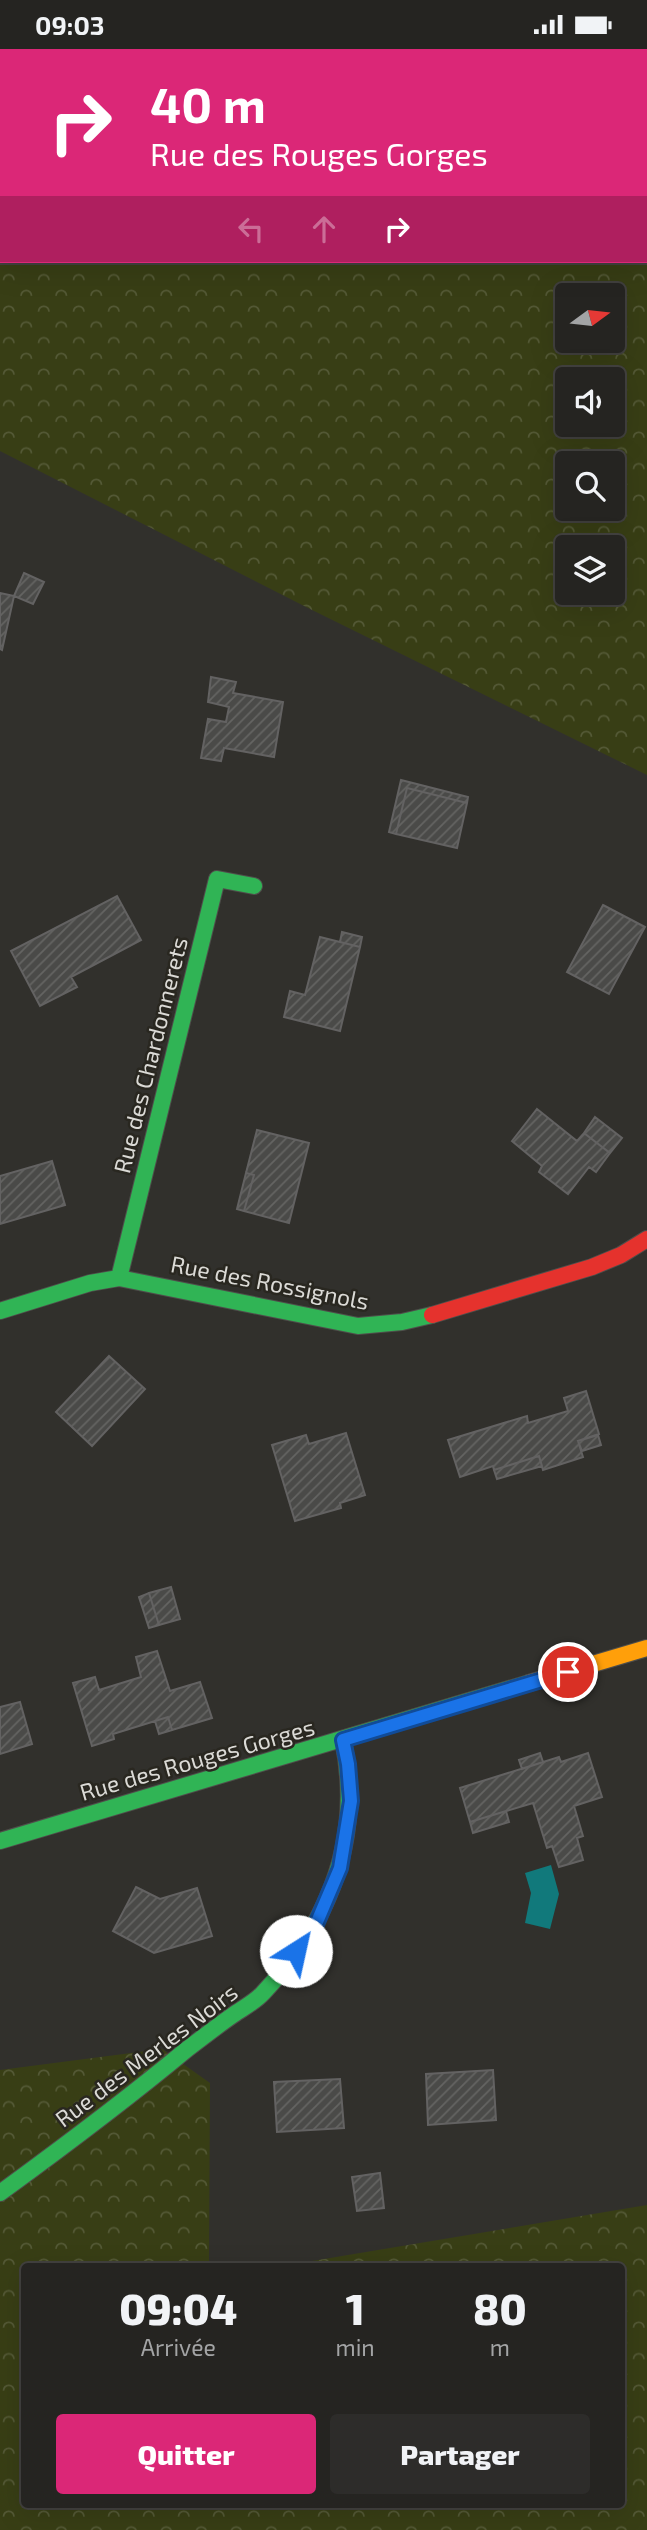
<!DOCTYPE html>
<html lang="fr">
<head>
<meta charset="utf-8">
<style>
	:root { --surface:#252421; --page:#2d2c2a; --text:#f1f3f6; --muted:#a3a4a5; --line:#42413f; --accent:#db2777 }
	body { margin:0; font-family:"Exo 2",sans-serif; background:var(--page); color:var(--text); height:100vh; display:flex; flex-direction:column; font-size:26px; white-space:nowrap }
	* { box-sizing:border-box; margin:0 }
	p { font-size:23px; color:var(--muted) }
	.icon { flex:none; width:38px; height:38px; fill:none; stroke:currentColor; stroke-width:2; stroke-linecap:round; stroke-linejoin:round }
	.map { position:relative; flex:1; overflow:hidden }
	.details { position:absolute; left:21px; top:2214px; width:604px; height:245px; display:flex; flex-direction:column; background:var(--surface); border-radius:7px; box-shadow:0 7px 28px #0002,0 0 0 2px var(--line) }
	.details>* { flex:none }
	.guide { position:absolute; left:0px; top:0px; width:648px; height:214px; box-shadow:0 7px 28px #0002,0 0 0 2px var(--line); background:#db2777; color:#fff; overflow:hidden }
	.needle { width:46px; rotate:75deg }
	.controls { position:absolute; left:555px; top:234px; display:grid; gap:14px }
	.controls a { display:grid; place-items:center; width:70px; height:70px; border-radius:7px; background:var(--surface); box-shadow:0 7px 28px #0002,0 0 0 2px var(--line); font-size:35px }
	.pin { position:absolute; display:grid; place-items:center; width:60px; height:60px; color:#fff; margin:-30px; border:4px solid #fff; border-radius:50%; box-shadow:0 2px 7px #0007 }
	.me { position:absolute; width:77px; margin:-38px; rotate:35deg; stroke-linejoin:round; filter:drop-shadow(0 0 5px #0008) }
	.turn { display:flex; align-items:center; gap:24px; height:147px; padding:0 35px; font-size:32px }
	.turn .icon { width:91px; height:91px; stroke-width:2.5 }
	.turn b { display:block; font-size:49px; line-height:60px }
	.lanes { display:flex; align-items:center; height:66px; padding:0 35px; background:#0003; justify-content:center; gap:35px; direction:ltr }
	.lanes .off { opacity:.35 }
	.eta { display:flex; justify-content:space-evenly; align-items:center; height:119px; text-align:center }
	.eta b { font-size:42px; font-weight:800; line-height:49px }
	.action { display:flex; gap:14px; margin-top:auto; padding:14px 35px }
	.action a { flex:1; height:80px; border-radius:7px; background:var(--accent); color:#fff; font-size:28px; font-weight:800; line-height:80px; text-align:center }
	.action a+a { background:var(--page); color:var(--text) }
	.status { display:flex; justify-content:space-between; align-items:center; height:49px; padding:0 35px; background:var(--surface); direction:ltr }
	.status svg { height:19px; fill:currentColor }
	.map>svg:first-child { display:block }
	.forest { fill:url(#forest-crowns); fill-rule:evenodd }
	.water { fill:#11797b }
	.building { fill:url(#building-hatch); stroke:#636262; stroke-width:2 }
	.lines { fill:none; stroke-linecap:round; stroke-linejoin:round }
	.fast-casing { stroke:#4f4e4b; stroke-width:18 }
	.slow-casing { stroke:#4f4e4b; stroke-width:18 }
	.jam-casing { stroke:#4f4e4b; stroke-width:18 }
	.fast { stroke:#30b455; stroke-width:16 }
	.slow { stroke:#ff9f0a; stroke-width:16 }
	.jam { stroke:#e5322d; stroke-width:16 }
	.route-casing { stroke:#114b97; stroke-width:18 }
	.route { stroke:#1a73e8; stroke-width:12 }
	.labels { text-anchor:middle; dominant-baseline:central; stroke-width:5; stroke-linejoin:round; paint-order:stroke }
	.street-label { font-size:23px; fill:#dbdad6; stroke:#292720 }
</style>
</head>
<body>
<div class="status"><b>09:03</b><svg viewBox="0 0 49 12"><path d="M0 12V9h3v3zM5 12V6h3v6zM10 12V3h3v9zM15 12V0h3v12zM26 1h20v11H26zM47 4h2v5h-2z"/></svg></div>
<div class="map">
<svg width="647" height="2481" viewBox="0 0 647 2481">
	<defs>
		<pattern id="forest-crowns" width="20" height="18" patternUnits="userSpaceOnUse" patternTransform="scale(1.75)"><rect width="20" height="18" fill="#383e15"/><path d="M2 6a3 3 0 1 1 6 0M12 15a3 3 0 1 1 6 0" fill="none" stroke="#545936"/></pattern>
		<pattern id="building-hatch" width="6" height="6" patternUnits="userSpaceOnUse" patternTransform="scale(1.75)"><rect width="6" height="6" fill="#4a4a48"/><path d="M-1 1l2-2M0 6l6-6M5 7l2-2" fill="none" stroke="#646462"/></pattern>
	</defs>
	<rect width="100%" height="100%" fill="#31302c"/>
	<path class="forest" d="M 0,0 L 647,0 L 647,726 L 308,559 L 0,402 ZM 2,2 L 646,2 L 646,212 L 2,212 ZM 567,247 L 612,247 L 612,292 L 567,292 ZM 567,331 L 612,331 L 612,376 L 567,376 ZM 567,415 L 612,415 L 612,460 L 567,460 ZM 567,499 L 612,499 L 612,544 L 567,544 Z
		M 162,2000 L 210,2034 L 209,2217 L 24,2217 L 24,2455 L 621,2455 L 621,2217 L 282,2217 L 647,2156 L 647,2481 L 0,2481 L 0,2021 Z"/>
	<path class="water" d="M 551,1816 L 559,1845 L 550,1880 L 525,1874 L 531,1844 L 525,1824 Z"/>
	<path class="building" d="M 24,524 L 44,533 L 33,555 L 14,547 Z
		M 0,544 L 14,547 L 2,601 L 0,600 Z
		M 211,628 L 236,633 L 233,644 L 283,653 L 274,708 L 224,699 L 221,712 L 201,709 L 208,670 L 226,673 L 229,658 L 208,653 Z
		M 401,731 L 468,748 L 467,754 L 407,739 L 396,785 L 389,783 Z
		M 407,739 L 467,754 L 457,799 L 396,785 Z
		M 117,847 L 141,891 L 71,928 L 77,938 L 40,957 L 11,902 Z
		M 603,856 L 645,878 L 609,945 L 567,923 Z
		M 342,883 L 362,888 L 360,898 L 340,893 Z
		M 320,888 L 360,898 L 340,982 L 284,968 L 290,942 L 305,946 Z
		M 537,1060 L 577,1092 L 584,1084 L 610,1104 L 596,1123 L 589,1118 L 568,1145 L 539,1123 L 542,1117 L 512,1092 Z
		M 595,1068 L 622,1089 L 610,1104 L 584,1084 Z
		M 257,1081 L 309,1094 L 289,1174 L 244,1162 L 254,1126 L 246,1124 Z
		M 52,1112 L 65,1156 L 0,1175 L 0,1127 Z
		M 246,1124 L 254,1126 L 244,1162 L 237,1160 Z
		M 109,1307 L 145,1340 L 92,1397 L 56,1363 Z
		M 586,1342 L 599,1385 L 578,1392 L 583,1408 L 543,1421 L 539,1407 L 494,1421 L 493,1417 L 460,1428 L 448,1391 L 527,1367 L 528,1374 L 568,1362 L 564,1349 Z
		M 346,1384 L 365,1446 L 340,1454 L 341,1459 L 295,1472 L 272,1396 L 306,1386 L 309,1395 Z
		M 598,1386 L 601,1396 L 582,1402 L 578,1392 Z
		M 539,1407 L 542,1417 L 497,1430 L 494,1421 Z
		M 171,1538 L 180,1570 L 159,1576 L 149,1544 Z
		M 149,1544 L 159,1576 L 149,1579 L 139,1548 Z
		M 157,1602 L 170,1642 L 200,1633 L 212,1669 L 172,1681 L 168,1668 L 113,1685 L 114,1690 L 92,1697 L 73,1634 L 95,1628 L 99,1641 L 141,1628 L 136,1608 Z
		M 20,1653 L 32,1695 L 0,1705 L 0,1658 Z
		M 168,1668 L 172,1681 L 159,1685 L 155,1672 Z
		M 540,1704 L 543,1713 L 522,1720 L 519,1711 Z
		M 588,1704 L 602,1748 L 574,1757 L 583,1787 L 577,1789 L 583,1811 L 559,1818 L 552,1797 L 547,1799 L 533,1754 L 470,1773 L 460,1739 L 559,1708 L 561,1713 Z
		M 506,1762 L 509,1773 L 473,1784 L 470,1773 Z
		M 136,1838 L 160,1850 L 197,1839 L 212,1887 L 154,1904 L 113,1882 Z
		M 493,2021 L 496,2071 L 428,2076 L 426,2025 Z
		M 340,2030 L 344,2079 L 277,2083 L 274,2033 Z
		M 380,2124 L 384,2159 L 357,2162 L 352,2128 Z"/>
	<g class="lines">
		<defs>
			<path id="fast" d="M 119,1229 L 217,830 L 254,837
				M 0,1262 L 90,1234 L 119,1229 L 358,1277 L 402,1273 L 432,1266
				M 0,1792 L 529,1634
				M 0,2144 C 63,2098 126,2051 186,2001 C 202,1989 217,1977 233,1966 C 243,1959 255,1953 263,1944 C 331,1872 363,1789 343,1691"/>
			<path id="slow" d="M 529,1634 L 647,1599"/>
			<path id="jam" d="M 432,1266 L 592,1218 L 621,1206 L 647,1190"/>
		</defs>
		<use href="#fast" class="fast-casing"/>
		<use href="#slow" class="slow-casing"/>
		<use href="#jam" class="jam-casing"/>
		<use href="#fast" class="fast"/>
		<use href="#slow" class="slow"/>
		<use href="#jam" class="jam"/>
	</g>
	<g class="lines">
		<defs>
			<path id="route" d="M 296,1902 L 314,1880 L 340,1819 L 351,1752 L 348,1715 L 343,1691 L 568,1623"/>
		</defs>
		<use href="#route" class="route-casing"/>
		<use href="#route" class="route"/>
	</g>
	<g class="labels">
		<g class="street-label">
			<text transform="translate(150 1006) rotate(-76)">Rue des Chardonnerets</text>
			<text transform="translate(270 1233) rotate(11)">Rue des Rossignols</text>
			<text transform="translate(197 1710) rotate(-16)">Rue des Rouges Gorges</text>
			<text transform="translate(146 2006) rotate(-37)">Rue des Merles Noirs</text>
		</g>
	</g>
</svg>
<div class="controls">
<a><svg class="needle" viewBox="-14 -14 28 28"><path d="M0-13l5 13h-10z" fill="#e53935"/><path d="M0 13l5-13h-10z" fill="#a3a4a5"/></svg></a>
<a><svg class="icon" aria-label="sound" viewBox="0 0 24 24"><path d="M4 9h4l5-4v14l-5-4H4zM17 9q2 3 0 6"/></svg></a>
<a><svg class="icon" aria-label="search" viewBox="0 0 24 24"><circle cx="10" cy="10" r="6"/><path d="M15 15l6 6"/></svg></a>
<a><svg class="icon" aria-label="layers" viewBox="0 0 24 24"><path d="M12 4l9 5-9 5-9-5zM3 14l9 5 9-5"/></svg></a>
</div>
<div class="pin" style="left:568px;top:1623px;background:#d93025"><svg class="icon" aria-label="arrive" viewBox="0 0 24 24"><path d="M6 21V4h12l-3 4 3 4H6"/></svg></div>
<svg class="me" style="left:296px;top:1902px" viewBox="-20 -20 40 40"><circle r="19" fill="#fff"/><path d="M0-13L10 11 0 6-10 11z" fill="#1a73e8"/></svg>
<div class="guide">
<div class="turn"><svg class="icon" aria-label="right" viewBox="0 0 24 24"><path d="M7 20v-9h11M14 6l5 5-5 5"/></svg><div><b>40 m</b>Rue des Rouges Gorges</div></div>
<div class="lanes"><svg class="icon off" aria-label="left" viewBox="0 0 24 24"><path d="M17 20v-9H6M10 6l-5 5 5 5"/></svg><svg class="icon off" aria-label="ahead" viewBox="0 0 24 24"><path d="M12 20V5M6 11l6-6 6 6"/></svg><svg class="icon" aria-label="right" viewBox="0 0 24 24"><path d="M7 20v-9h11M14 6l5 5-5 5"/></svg></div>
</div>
<section class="details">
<div class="eta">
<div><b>09:04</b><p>Arrivée</p></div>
<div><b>1</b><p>min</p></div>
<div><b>80</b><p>m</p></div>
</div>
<div class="action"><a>Quitter</a><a>Partager</a></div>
</section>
</div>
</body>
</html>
